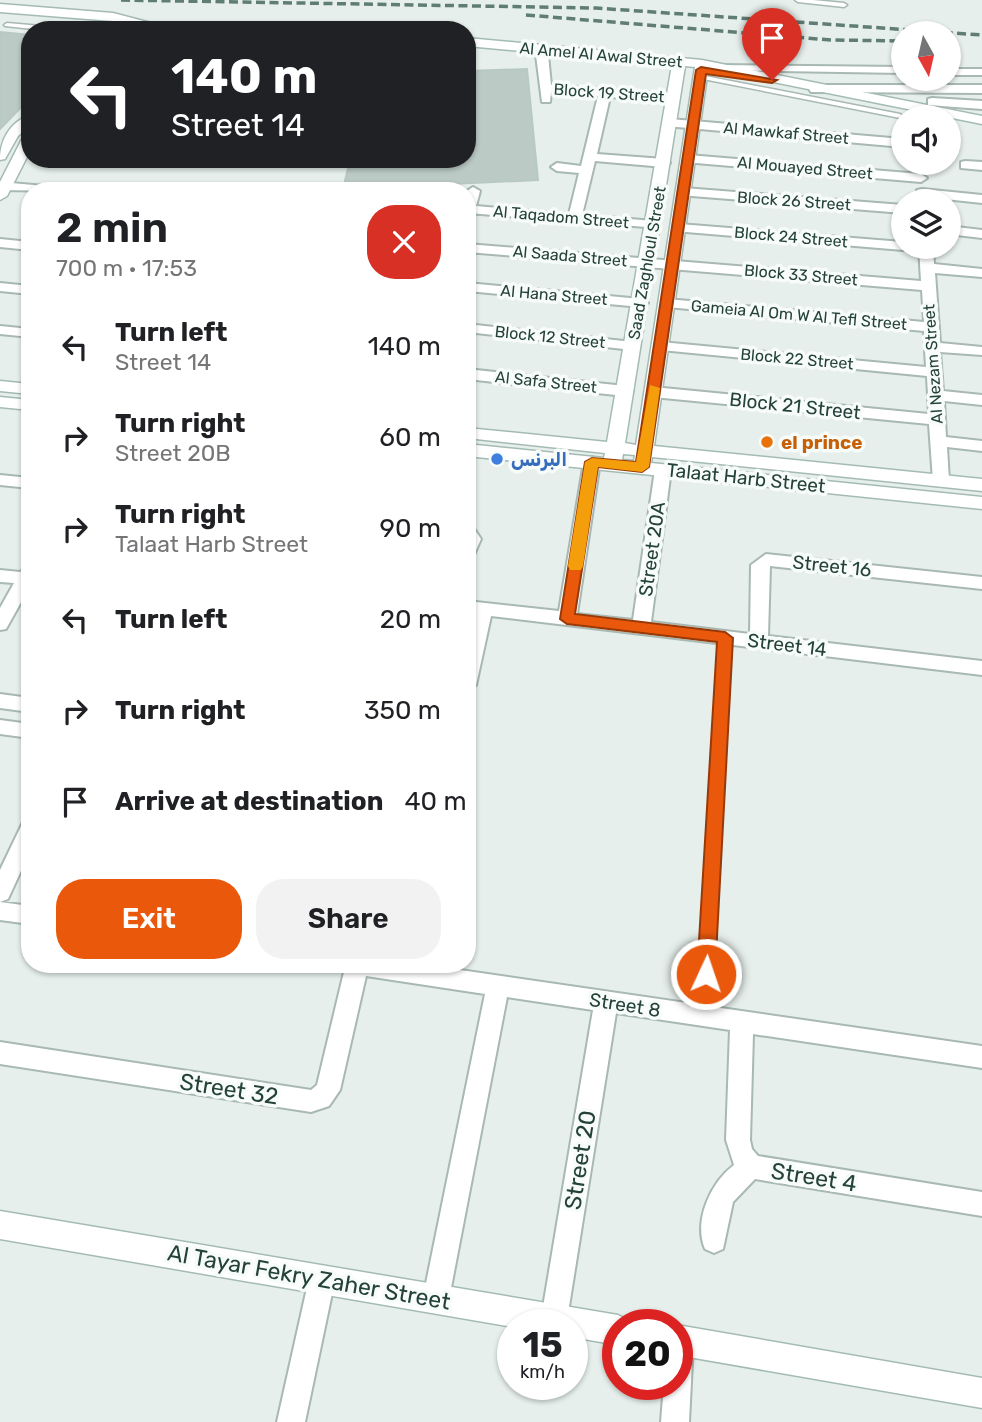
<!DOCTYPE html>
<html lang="en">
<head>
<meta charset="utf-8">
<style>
	:root { --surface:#fff; --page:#f2f2f2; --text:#202124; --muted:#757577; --accent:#ea580c }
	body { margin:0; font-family:Rubik,"Noto Naskh Arabic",sans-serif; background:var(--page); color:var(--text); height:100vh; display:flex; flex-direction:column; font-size:26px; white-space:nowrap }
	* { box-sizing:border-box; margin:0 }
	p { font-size:23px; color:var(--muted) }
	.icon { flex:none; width:38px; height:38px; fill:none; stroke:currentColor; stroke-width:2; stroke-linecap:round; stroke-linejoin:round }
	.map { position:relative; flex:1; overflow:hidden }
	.details { position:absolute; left:21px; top:182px; width:455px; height:791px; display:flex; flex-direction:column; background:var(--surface); border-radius:28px; box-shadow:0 2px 5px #0004 }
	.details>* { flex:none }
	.guide { position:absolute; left:21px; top:21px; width:455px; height:147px; border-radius:28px; box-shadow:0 2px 5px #0004; background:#202124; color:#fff; overflow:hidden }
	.needle { width:46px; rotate:172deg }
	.fabs { position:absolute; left:891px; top:21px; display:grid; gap:14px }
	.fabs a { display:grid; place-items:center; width:70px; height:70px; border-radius:50%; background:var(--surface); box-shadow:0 2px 5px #0004; font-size:35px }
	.speed { position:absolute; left:497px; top:1309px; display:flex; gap:14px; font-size:35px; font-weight:700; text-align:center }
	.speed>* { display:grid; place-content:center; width:91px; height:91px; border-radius:50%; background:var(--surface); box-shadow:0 2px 5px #0004; line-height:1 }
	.speed small { font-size:18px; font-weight:400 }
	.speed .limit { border:10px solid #d22; background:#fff; color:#111 }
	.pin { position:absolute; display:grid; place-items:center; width:60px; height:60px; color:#fff; margin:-72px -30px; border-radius:50% 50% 50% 0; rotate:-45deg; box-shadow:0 0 7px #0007 }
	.pin .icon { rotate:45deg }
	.me { position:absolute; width:77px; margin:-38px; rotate:3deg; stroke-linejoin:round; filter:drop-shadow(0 0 5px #0008) }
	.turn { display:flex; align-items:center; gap:24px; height:147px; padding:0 35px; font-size:32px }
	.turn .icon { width:91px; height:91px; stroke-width:2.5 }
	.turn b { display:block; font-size:49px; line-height:60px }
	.round { display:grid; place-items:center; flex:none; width:74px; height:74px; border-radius:28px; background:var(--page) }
	.summary { display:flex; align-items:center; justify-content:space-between; height:119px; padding:0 35px }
	h1 { font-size:42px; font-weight:600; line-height:52px }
	.cta { display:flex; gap:14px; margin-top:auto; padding:14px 35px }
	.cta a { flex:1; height:80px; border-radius:28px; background:var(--accent); color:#fff; font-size:28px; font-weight:600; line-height:80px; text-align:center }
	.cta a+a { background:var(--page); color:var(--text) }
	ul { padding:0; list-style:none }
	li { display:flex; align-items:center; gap:21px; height:91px; padding:0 35px }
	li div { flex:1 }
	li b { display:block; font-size:26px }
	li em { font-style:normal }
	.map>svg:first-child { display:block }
	.building { fill:#bbcac4; stroke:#b8c9c2; stroke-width:2 }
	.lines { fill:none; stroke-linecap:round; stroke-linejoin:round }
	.lane-casing { stroke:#a8b8b2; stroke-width:3 }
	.street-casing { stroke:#a8b8b2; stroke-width:4 }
	.secondary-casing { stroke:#a4bbb3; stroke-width:3 }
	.lane { fill:#fff; fill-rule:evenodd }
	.street { fill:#fff; fill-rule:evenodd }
	.secondary { fill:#fff; fill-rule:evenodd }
	.rail { stroke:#5f7d75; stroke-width:3.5; stroke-dasharray:9 4.5; stroke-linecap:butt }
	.route { fill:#ea580c; stroke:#983908; stroke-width:2 }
	.slow { fill:#f59e0b }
	.food-dot { fill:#e8710a; stroke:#f7fbf9; stroke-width:2.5 }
	.shop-dot { fill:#3f7fe0; stroke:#f7fbf9; stroke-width:2.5 }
	.labels { text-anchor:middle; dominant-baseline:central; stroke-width:7; stroke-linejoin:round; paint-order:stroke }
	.far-street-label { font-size:16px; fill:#24423a; stroke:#f7fbf9 }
	.street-label { font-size:19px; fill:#24423a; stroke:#f7fbf9 }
	.food-label { font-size:19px; font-weight:bold; fill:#c56008; stroke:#f7fbf9; text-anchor:start }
	.shop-label { font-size:19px; font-weight:bold; fill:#366cbe; stroke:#f7fbf9; text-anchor:start }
	.near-street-label { font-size:23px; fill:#24423a; stroke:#f7fbf9 }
</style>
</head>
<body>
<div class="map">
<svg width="982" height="1422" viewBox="0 0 982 1422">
	<rect width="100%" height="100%" fill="#e6efeb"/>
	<path class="building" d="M 0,32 L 30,35 L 30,98 L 0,129 Z
		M 527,69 L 538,180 L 343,189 L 350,160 L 467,159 L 467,71 Z"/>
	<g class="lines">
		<defs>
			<path id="lane" d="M 795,0 L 813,0 L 844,3 L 847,5 L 844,7 L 798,2 Z
				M 7,23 L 64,28 L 67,30 L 42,30 L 5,26 L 4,25 Z
				M 700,75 L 900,114 L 903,116 L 900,118 L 698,78 L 698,76 Z
				M 725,635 L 730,638 L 712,974 L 710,977 L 706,979 L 702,977 L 700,974 L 720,638 Z"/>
			<path id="street" d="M 542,52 L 548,55 L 551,85 L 673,94 L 679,98 L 673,102 L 610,97 L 597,154 L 664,159 L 670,163 L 664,167 L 595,161 L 582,215 L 654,221 L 659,222 L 659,228 L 467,213 L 467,191 L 473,187 L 480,191 L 476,206 L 569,214 L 579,173 L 557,171 L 551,167 L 557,163 L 581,166 L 598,96 L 551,92 L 550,102 L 542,102 L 536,55 Z
				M 719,65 L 903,67 L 903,73 L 715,70 L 715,66 Z
				M 948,69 L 982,69 L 982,75 L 948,75 Z
				M 815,85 L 982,85 L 982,93 L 811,92 L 809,89 Z
				M 932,98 L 982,101 L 982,109 L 928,105 L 928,99 Z
				M 670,119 L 903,139 L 903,147 L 666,126 L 666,120 Z
				M 688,155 L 921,174 L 927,178 L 921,182 L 684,162 L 682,159 Z
				M 965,161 L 982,162 L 982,170 L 961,168 L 961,162 Z
				M 0,182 L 56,187 L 62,191 L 0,190 Z
				M 684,188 L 903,205 L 903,213 L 679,195 L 679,189 Z
				M 922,189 L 982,195 L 982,203 L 917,196 L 917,190 Z
				M 679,224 L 903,242 L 903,247 L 909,247 L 903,250 L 674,231 L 672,228 Z
				M 948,226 L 982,230 L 982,238 L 948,234 Z
				M 0,239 L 30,242 L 30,250 L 0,247 Z
				M 467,244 L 921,281 L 919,247 L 933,247 L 934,264 L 982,269 L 982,277 L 935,273 L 940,343 L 982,347 L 982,355 L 940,352 L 943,391 L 982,395 L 982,405 L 944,401 L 946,437 L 982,441 L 982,451 L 947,447 L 949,481 L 941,486 L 933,481 L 929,424 L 653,397 L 645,392 L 653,387 L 929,414 L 927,376 L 661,350 L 654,346 L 661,342 L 926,367 L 924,331 L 667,307 L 660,303 L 667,299 L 924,322 L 922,290 L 467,252 Z
				M 0,283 L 30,286 L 30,294 L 0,291 Z
				M 467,283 L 641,299 L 648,303 L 641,307 L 467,291 Z
				M 467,324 L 633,342 L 640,346 L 633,350 L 467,332 Z
				M 0,326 L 30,329 L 30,337 L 0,334 Z
				M 467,369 L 625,386 L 633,391 L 625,396 L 467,379 Z
				M 592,457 L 600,462 L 577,614 L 633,620 L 655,470 L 663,465 L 671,470 L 651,622 L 750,634 L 751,565 L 766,554 L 982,577 L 982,589 L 770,566 L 768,636 L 982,661 L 982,675 L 491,616 L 476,685 L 467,692 L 467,643 L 474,614 L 467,613 L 467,601 L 559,611 L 584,462 Z
				M 0,475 L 30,478 L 30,488 L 0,485 Z
				M 467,525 L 473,527 L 481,539 L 473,557 L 467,559 Z
				M 30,564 L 30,586 L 6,629 L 0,630 L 0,608 L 14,583 L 0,582 L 0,570 L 20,572 Z
				M 0,694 L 30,698 L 30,712 L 0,708 Z
				M 0,720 L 30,724 L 30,738 L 0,734 Z
				M 30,820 L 30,851 L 8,899 L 0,902 L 30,906 L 30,924 L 0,920 L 0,870 L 23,822 Z
				M 339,964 L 419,964 L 982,1046 L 982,1068 L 753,1034 L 750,1140 L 752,1149 L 758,1156 L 982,1192 L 982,1216 L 755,1179 L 733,1202 L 723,1249 L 714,1253 L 705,1249 C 693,1221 711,1182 734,1165 L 726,1140 L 730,1030 L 616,1013 L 567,1319 L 565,1325 L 543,1325 L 541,1319 L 593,1010 L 507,997 L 449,1298 L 445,1307 L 436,1311 L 427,1307 L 423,1298 L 485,994 L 366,976 L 340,1090 L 329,1106 L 311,1112 L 0,1064 L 0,1042 L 311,1090 L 317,1085 L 344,972 Z
				M 322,1266 L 331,1270 L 335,1279 L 305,1422 L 277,1422 L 309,1279 L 313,1270 Z
				M 680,1328 L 689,1332 L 693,1341 L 689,1422 L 661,1422 L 664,1384 L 677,1384 L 677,1329 Z"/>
			<path id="secondary" d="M 0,4 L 113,13 L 178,30 L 154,30 L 113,21 L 0,12 Z
				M 467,38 L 702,60 L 982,116 L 982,124 L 708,69 L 654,446 L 982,479 L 982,491 L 652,457 L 651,463 L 982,497 L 982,509 L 467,456 L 467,444 L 604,458 L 605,453 L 467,438 L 467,428 L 607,442 L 672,65 L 467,46 ZM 685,66 L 695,67 L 636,445 L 625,443 ZM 623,454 L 635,455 L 634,461 L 622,460 Z
				M 30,115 L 30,126 L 18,136 L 5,159 L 0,160 C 0,140 10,122 30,115 Z
				M 30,133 L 30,151 L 7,196 L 0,200 L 0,182 L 23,137 Z
				M 0,381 L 30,384 L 30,394 L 0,391 Z
				M 0,397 L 30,400 L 30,410 L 0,407 Z
				M 0,1211 L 618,1315 L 628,1320 L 630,1325 L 618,1325 L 618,1345 L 572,1337 L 572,1325 L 513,1327 L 0,1239 Z
				M 677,1325 L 982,1378 L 982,1408 L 677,1355 Z"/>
		</defs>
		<use href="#lane" class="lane-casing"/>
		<use href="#street" class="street-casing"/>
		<use href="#secondary" class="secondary-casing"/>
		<use href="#lane" class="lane"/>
		<use href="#street" class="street"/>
		<use href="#secondary" class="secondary"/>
		<path class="rail" d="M 121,0 L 596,8 L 982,35
			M 526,15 L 831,40 L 903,41"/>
	</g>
	<path class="route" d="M 701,67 L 777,80 L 772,83 L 706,74 L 649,467 L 642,472 L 598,467 L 575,614 L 725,632 L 733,638 L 715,974 L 712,980 L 699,980 L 697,974 L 717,642 L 567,624 L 560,619 L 585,462 L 592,458 L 636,462 L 696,70 Z"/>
	<path class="slow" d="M 650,385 L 660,388 L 649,467 L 642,472 L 598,467 L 583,566 L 581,570 L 570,570 L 568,566 L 585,462 L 592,458 L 636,462 Z"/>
	<circle class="food-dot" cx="767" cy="442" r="7"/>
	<circle class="shop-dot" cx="497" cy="459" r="7"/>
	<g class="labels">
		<g class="far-street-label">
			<text transform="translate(601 55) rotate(5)">Al Amel Al Awal Street</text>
			<text transform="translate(609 93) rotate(4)">Block 19 Street</text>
			<text transform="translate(786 133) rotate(5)">Al Mawkaf Street</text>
			<text transform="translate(805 168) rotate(5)">Al Mouayed Street</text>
			<text transform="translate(794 201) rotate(4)">Block 26 Street</text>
			<text transform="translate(561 217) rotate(5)">Al Taqadom Street</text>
			<text transform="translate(791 237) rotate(5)">Block 24 Street</text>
			<text transform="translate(570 256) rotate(5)">Al Saada Street</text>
			<text transform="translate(647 263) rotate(-80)">Saad Zaghloul Street</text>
			<text transform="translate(801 275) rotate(5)">Block 33 Street</text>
			<text transform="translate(554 295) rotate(5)">Al Hana Street</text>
			<text transform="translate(799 315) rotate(5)">Gameia Al Om W Al Tefl Street</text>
			<text transform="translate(550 337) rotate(6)">Block 12 Street</text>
			<text transform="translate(797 359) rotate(5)">Block 22 Street</text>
			<text transform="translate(933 364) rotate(-94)">Al Nezam Street</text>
			<text transform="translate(546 382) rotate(6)">Al Safa Street</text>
		</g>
		<g class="street-label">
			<text transform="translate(795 406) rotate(6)">Block 21 Street</text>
			<text transform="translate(746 478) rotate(6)">Talaat Harb Street</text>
			<text transform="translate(652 549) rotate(-82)">Street 20A</text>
			<text transform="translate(832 566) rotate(6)">Street 16</text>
			<text transform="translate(787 645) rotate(7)">Street 14</text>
			<text transform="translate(625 1005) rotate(9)">Street 8</text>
		</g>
		<g class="food-label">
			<text x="781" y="442">el prince</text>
		</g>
		<g class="shop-label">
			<text x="511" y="459">البرنس</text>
		</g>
		<g class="near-street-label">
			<text transform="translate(229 1089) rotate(9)">Street 32</text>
			<text transform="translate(580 1160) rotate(-81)">Street 20</text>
			<text transform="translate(814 1177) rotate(9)">Street 4</text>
			<text transform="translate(309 1277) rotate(10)">Al Tayar Fekry Zaher Street</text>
		</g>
	</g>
</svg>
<div class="fabs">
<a><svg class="needle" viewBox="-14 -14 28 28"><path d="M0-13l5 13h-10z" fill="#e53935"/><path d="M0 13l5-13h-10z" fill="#757577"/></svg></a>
<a><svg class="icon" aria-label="sound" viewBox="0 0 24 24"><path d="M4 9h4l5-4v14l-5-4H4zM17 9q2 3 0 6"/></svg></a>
<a><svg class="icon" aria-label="layers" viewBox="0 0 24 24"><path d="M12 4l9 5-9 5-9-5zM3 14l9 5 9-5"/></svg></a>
</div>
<div class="speed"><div>15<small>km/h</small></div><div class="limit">20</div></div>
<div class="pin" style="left:772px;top:80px;background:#d93025"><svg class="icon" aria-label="arrive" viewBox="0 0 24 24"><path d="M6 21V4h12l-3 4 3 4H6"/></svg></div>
<svg class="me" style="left:706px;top:974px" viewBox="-20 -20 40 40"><circle r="17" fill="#ea580c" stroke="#fff" stroke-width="3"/><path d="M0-11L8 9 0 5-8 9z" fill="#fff"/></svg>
<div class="guide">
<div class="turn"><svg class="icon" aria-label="left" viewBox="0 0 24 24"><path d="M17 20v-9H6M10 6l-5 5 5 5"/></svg><div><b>140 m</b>Street 14</div></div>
</div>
<section class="details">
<div class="summary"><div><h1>2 min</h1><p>700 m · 17:53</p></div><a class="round" style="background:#d93025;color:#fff"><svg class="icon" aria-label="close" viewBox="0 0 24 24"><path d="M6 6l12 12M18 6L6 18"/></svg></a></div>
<ul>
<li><svg class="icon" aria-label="left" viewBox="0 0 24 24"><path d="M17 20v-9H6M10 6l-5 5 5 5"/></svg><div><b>Turn left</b><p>Street 14</p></div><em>140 m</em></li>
<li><svg class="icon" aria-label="right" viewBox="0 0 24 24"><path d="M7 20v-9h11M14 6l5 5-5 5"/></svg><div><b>Turn right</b><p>Street 20B</p></div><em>60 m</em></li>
<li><svg class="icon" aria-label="right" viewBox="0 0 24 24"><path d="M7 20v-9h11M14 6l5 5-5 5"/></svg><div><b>Turn right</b><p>Talaat Harb Street</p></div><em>90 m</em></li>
<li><svg class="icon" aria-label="left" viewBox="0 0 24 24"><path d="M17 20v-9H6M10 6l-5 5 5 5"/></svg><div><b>Turn left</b></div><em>20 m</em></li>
<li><svg class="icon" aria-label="right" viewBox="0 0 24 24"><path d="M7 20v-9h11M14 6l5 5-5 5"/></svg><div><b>Turn right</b></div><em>350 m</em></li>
<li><svg class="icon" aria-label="arrive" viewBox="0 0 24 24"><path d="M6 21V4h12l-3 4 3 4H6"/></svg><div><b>Arrive at destination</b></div><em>40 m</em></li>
</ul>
<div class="cta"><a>Exit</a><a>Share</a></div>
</section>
</div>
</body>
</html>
